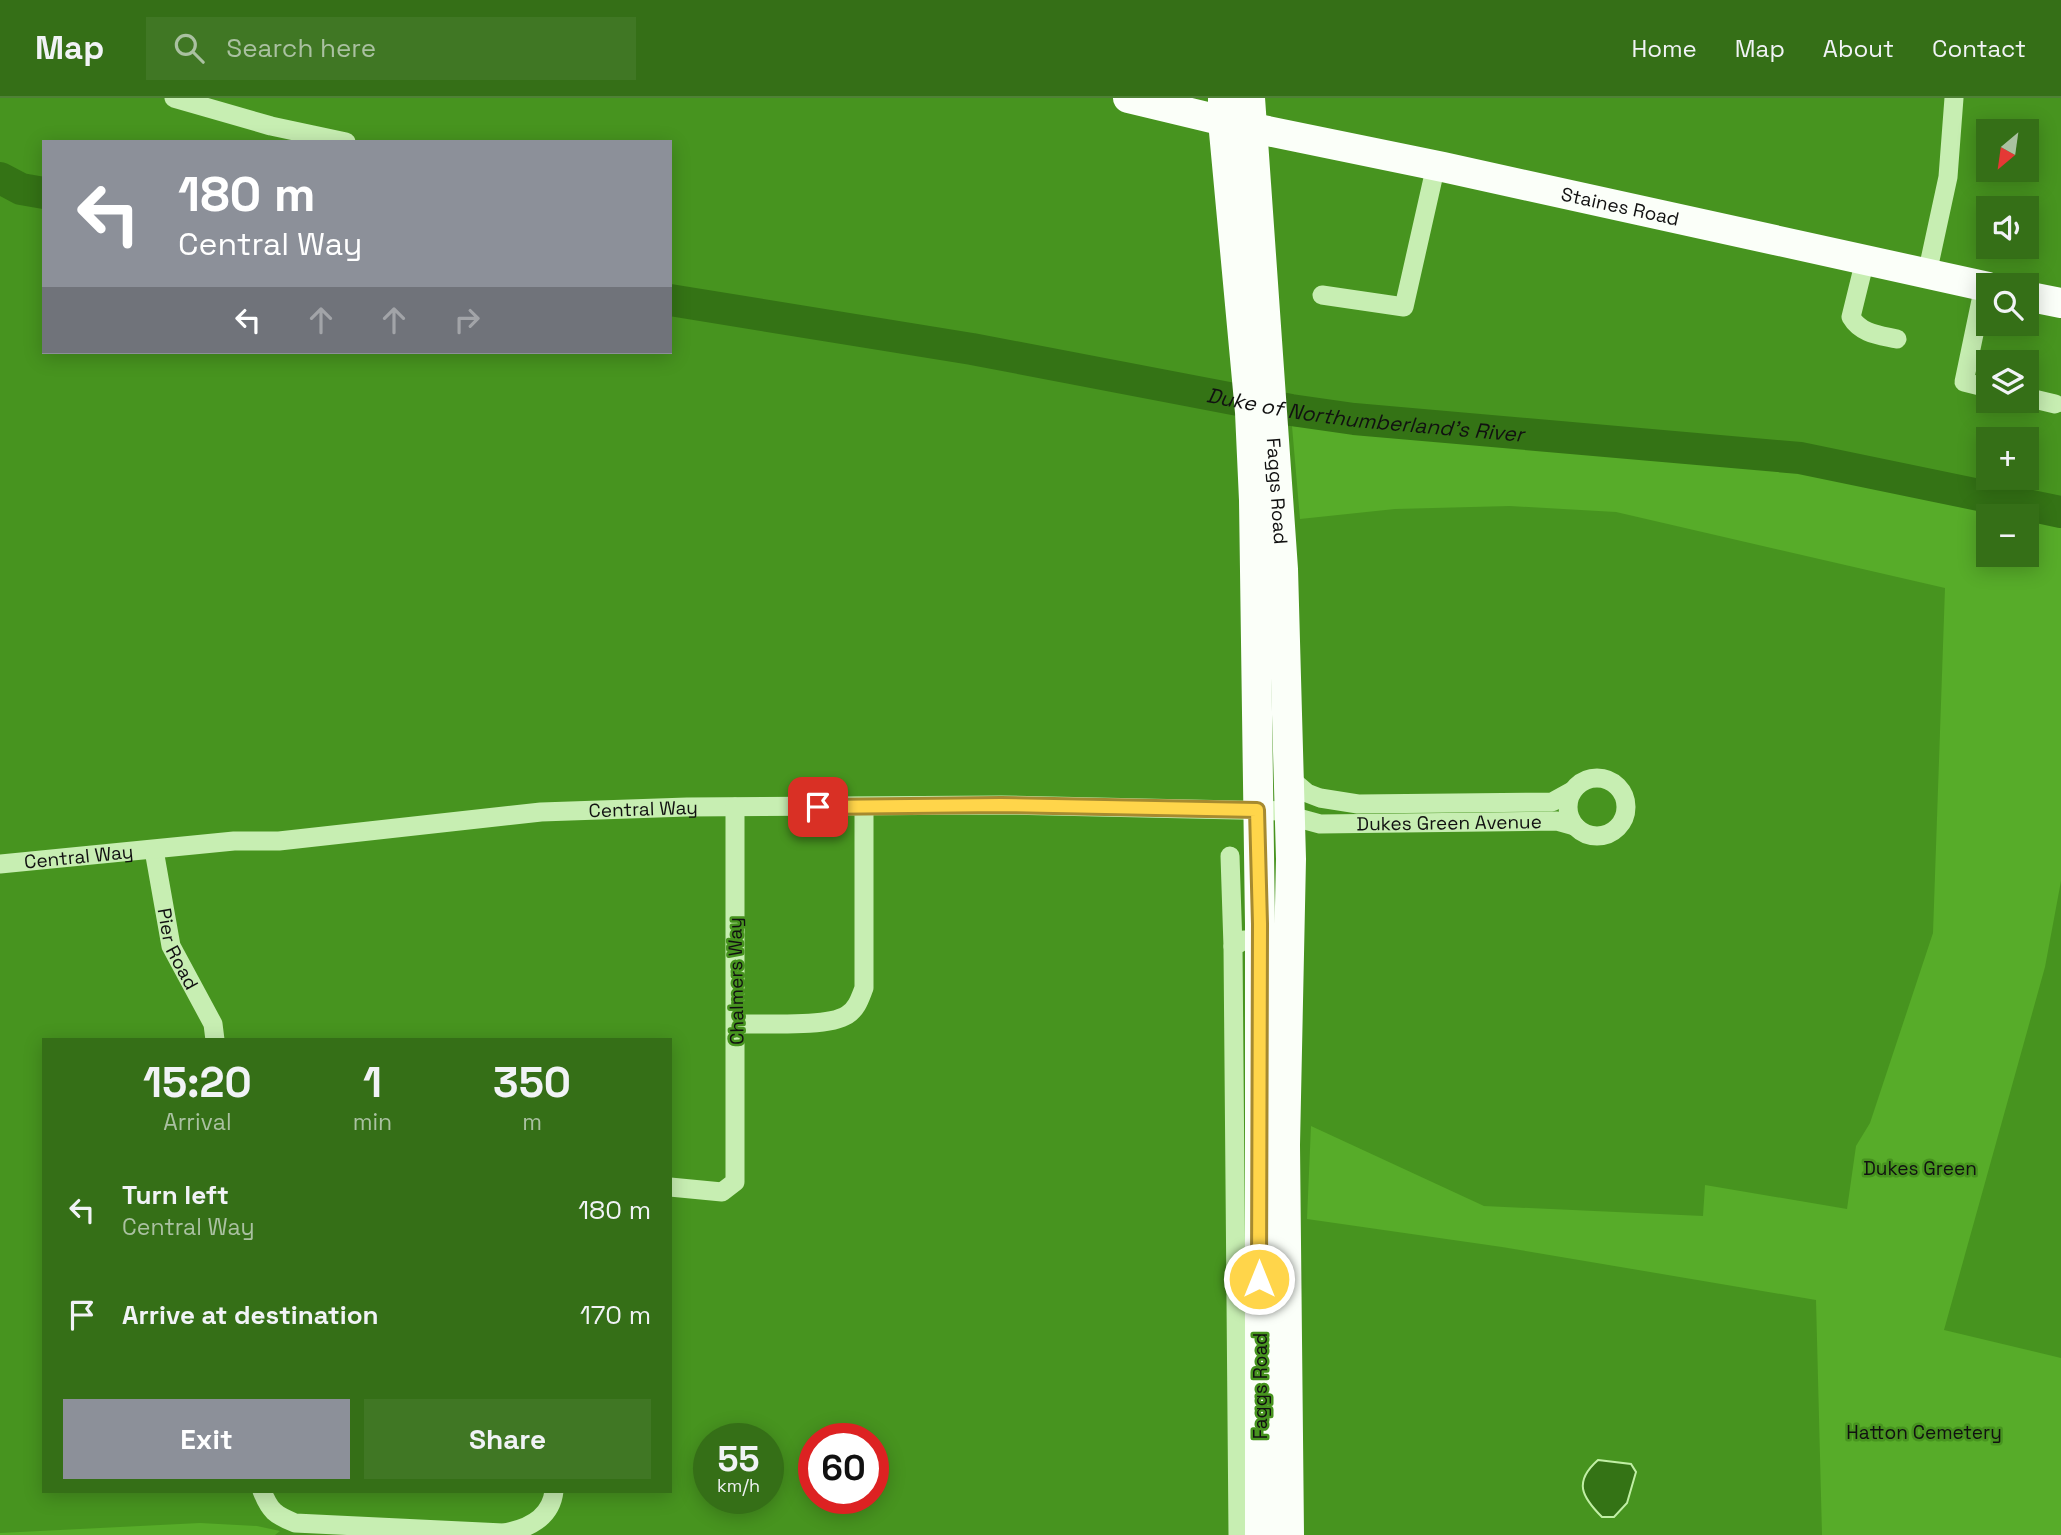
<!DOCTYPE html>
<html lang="en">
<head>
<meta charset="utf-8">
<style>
	:root { --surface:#356f17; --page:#407724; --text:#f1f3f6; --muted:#aac1a1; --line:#4f8136; --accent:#8c9099 }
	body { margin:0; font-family:"Space Grotesk",sans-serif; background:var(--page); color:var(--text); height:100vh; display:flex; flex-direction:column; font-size:26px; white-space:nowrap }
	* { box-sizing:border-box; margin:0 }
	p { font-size:23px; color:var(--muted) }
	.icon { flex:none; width:38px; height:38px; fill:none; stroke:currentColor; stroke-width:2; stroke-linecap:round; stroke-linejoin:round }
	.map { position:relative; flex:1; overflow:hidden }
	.drawer { position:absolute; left:42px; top:940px; width:630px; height:455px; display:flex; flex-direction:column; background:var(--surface); border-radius:0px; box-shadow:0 4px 18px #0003 }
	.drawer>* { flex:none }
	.hud { position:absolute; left:42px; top:42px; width:630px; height:214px; border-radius:0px; box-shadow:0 4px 18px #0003; background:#8c9099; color:#fff; overflow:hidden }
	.needle { width:46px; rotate:209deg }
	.controls { position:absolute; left:1976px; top:21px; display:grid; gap:14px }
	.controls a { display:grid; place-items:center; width:63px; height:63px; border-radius:0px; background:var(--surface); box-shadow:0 4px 18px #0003; font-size:35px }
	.speed { position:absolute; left:693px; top:1325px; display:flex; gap:14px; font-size:35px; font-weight:700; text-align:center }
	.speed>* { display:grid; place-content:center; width:91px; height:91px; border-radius:50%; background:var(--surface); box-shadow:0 4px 18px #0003; line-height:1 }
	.speed small { font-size:18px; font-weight:400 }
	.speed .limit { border:10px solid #d22; background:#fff; color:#111 }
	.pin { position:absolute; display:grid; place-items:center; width:60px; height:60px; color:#fff; margin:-30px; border-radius:14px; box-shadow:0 4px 10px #0006 }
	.me { position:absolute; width:77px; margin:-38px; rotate:0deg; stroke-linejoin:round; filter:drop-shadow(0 0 5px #0008) }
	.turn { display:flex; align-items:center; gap:24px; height:147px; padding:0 21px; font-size:32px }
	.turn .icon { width:91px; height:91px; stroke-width:2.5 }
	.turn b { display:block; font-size:49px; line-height:60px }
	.lanes { display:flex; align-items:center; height:66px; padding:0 21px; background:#0003; justify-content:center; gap:35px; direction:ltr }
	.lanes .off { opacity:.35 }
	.eta { display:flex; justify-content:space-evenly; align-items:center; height:119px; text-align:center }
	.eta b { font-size:42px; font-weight:700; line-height:49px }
	.action { display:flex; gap:14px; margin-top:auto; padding:14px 21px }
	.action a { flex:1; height:80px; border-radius:0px; background:var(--accent); color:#fff; font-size:28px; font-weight:700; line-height:80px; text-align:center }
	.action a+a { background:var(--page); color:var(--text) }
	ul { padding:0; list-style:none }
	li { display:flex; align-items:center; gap:21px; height:105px; padding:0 21px }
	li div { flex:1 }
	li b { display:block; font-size:26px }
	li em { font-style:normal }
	header { display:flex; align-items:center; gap:42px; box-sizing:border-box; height:98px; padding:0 35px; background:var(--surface); border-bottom:2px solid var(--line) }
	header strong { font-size:33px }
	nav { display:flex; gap:38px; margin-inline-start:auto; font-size:24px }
	.search { width:490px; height:63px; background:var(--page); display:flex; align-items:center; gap:18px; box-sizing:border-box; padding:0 24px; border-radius:0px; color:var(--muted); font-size:26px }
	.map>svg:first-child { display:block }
	.green { fill:#57ac29; fill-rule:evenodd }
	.water { fill:#347315; stroke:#c1efa5; stroke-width:2 }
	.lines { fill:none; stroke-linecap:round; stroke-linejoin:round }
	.river { stroke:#347315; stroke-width:32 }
	.street { stroke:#c7eeb2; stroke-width:19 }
	.primary { stroke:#fbfff9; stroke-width:30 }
	.route-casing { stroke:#a68a30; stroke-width:18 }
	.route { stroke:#ffd54a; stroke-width:12 }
	.labels { text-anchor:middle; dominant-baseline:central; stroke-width:5; stroke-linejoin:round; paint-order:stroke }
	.street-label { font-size:19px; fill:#111; stroke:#47941f }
	.park-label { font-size:19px; fill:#111; stroke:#47941f }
	.water-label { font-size:21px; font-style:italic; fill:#111; stroke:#47941f }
</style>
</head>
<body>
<header>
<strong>Map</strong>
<div class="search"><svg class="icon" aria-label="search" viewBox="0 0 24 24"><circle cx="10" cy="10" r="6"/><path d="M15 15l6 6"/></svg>Search here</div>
<nav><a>Home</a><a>Map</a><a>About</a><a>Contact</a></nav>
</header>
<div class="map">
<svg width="2061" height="1437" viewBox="0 0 2061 1437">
	<rect width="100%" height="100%" fill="#47941f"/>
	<path class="green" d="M 1292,328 L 1687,358 L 1876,386 L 2061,425 L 2061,783 L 2045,869 L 1944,1232 L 2061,1260 L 2061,1437 L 1822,1437 L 1816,1202 L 1502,1149 L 1307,1121 L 1311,1028 L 1484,1108 L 1703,1118 L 1705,1087 L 1847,1111 L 1856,1048 L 1870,1025 L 1933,835 L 1945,490 L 1616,414 L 1510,408 L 1395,411 L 1300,421 ZM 1988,418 L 2026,418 L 2026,457 L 1988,457 Z
		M 200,1425 L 257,1428 L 280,1433 L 275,1437 L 0,1437 L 0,1435 Z"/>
	<path class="water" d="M 1598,1362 L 1631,1366 L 1636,1374 L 1627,1405 L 1614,1419 L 1602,1419 C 1582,1399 1573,1384 1598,1362 Z"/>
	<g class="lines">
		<g class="river">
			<path d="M 0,80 L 21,91 L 44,95"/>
			<path id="s1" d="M 670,202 L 972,251 L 1291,312 L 1354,321 L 1800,360 L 2061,414"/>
		</g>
		<g class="street">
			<path d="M 174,0 L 271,28 L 346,44"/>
			<path d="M 1865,162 L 1851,219 C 1861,236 1879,237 1897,241"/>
			<path d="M 1927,176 L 1948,79 L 1954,0"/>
			<path d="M 1984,188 L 1964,284 L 1988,290"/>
			<path d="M 1322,197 L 1404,209 L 1436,67"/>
			<path d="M 2026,299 L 2055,306"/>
			<path d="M 1287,678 L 1307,695 L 1320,700 L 1358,706 L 1552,704 L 1572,693"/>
			<circle cx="1597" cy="709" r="29"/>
			<path id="s2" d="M 1283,710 L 1298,720 L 1320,726 L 1557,723 L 1575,728"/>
			<path id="s3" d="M 154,752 L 171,848 L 213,926 L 215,942"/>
			<path d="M 1230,758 L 1233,849"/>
			<path id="s4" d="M 0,766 L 234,743 L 279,743 L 541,714 L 687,709 L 1001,707 L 1288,713"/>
			<path d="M 737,926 C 762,925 827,930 847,917 C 857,911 860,900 864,890 L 864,709"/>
			<path d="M 670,1089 L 722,1094 L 735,1084 L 735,709"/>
			<path d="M 262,1393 C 270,1413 275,1417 295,1425 L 503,1435 C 528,1431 551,1420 554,1393"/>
			<path d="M 1238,1437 L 1233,849 L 1244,842 L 1260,842"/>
		</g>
		<g class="primary">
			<path id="s5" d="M 1128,0 L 1253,30 L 1443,69 L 1988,189"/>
			<path d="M 1223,0 L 1223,23 L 1250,314 L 1254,402 L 1260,826 L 1260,1437"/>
			<path id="s6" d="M 1250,0 L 1283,471 L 1291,761 L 1285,1047 L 1289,1437"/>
			<path d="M 2026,198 L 2061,205"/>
		</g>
	</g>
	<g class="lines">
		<defs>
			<path id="route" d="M 818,709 L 1001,707 L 1257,712 L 1260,826 L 1259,1181"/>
		</defs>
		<use href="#route" class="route-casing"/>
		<use href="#route" class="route"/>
	</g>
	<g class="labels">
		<g class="street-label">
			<text stroke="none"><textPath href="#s5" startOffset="504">Staines Road</textPath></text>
			<text stroke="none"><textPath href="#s6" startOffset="394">Faggs Road</textPath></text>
			<text stroke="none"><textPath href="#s4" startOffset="646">Central Way</textPath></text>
			<text stroke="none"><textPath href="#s2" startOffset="170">Dukes Green Avenue</textPath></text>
			<text stroke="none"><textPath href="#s4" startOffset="79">Central Way</textPath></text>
			<text stroke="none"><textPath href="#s3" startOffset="102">Pier Road</textPath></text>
			<text transform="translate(736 883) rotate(-91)">Chalmers Way</text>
			<text transform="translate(1260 1288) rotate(-90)">Faggs Road</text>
		</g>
		<g class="park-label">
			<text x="1920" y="1070">Dukes Green</text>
			<text x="1924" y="1334">Hatton Cemetery</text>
		</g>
		<g class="water-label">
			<text stroke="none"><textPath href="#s1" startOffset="705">Duke of Northumberland's River</textPath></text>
		</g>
	</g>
</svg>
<div class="controls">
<a><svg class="needle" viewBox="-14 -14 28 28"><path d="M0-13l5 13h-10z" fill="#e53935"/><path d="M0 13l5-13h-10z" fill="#aac1a1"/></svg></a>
<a><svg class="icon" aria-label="sound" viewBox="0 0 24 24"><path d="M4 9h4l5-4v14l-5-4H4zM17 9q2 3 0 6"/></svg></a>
<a><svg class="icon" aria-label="search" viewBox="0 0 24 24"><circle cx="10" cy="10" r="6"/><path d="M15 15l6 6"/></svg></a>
<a><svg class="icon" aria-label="layers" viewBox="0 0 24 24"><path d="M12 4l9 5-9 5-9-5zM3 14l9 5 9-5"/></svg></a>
<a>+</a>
<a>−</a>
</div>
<div class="speed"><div>55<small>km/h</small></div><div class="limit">60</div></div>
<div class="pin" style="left:818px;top:709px;background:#d93025"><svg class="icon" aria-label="arrive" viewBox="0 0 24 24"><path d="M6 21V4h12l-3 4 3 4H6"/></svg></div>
<svg class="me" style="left:1259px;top:1181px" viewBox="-20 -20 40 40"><circle r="17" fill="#ffd54a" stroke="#fff" stroke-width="3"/><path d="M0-11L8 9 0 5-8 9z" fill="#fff"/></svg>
<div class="hud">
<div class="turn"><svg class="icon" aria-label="left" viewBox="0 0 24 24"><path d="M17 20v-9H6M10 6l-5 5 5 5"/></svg><div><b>180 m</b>Central Way</div></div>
<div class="lanes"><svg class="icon" aria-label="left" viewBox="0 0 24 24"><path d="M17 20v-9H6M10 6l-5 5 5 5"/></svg><svg class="icon off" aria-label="ahead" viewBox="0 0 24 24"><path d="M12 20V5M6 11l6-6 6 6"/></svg><svg class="icon off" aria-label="ahead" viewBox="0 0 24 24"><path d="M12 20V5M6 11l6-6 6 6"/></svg><svg class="icon off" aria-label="right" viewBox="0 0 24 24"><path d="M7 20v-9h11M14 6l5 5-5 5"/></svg></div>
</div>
<section class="drawer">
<div class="eta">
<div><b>15:20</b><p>Arrival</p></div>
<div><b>1</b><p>min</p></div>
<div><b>350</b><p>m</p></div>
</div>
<ul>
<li><svg class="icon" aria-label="left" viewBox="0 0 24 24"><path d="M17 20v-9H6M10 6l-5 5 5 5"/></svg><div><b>Turn left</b><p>Central Way</p></div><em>180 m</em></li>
<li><svg class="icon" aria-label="arrive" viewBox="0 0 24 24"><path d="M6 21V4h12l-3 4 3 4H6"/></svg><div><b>Arrive at destination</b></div><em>170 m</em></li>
</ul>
<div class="action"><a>Exit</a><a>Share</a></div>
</section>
</div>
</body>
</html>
